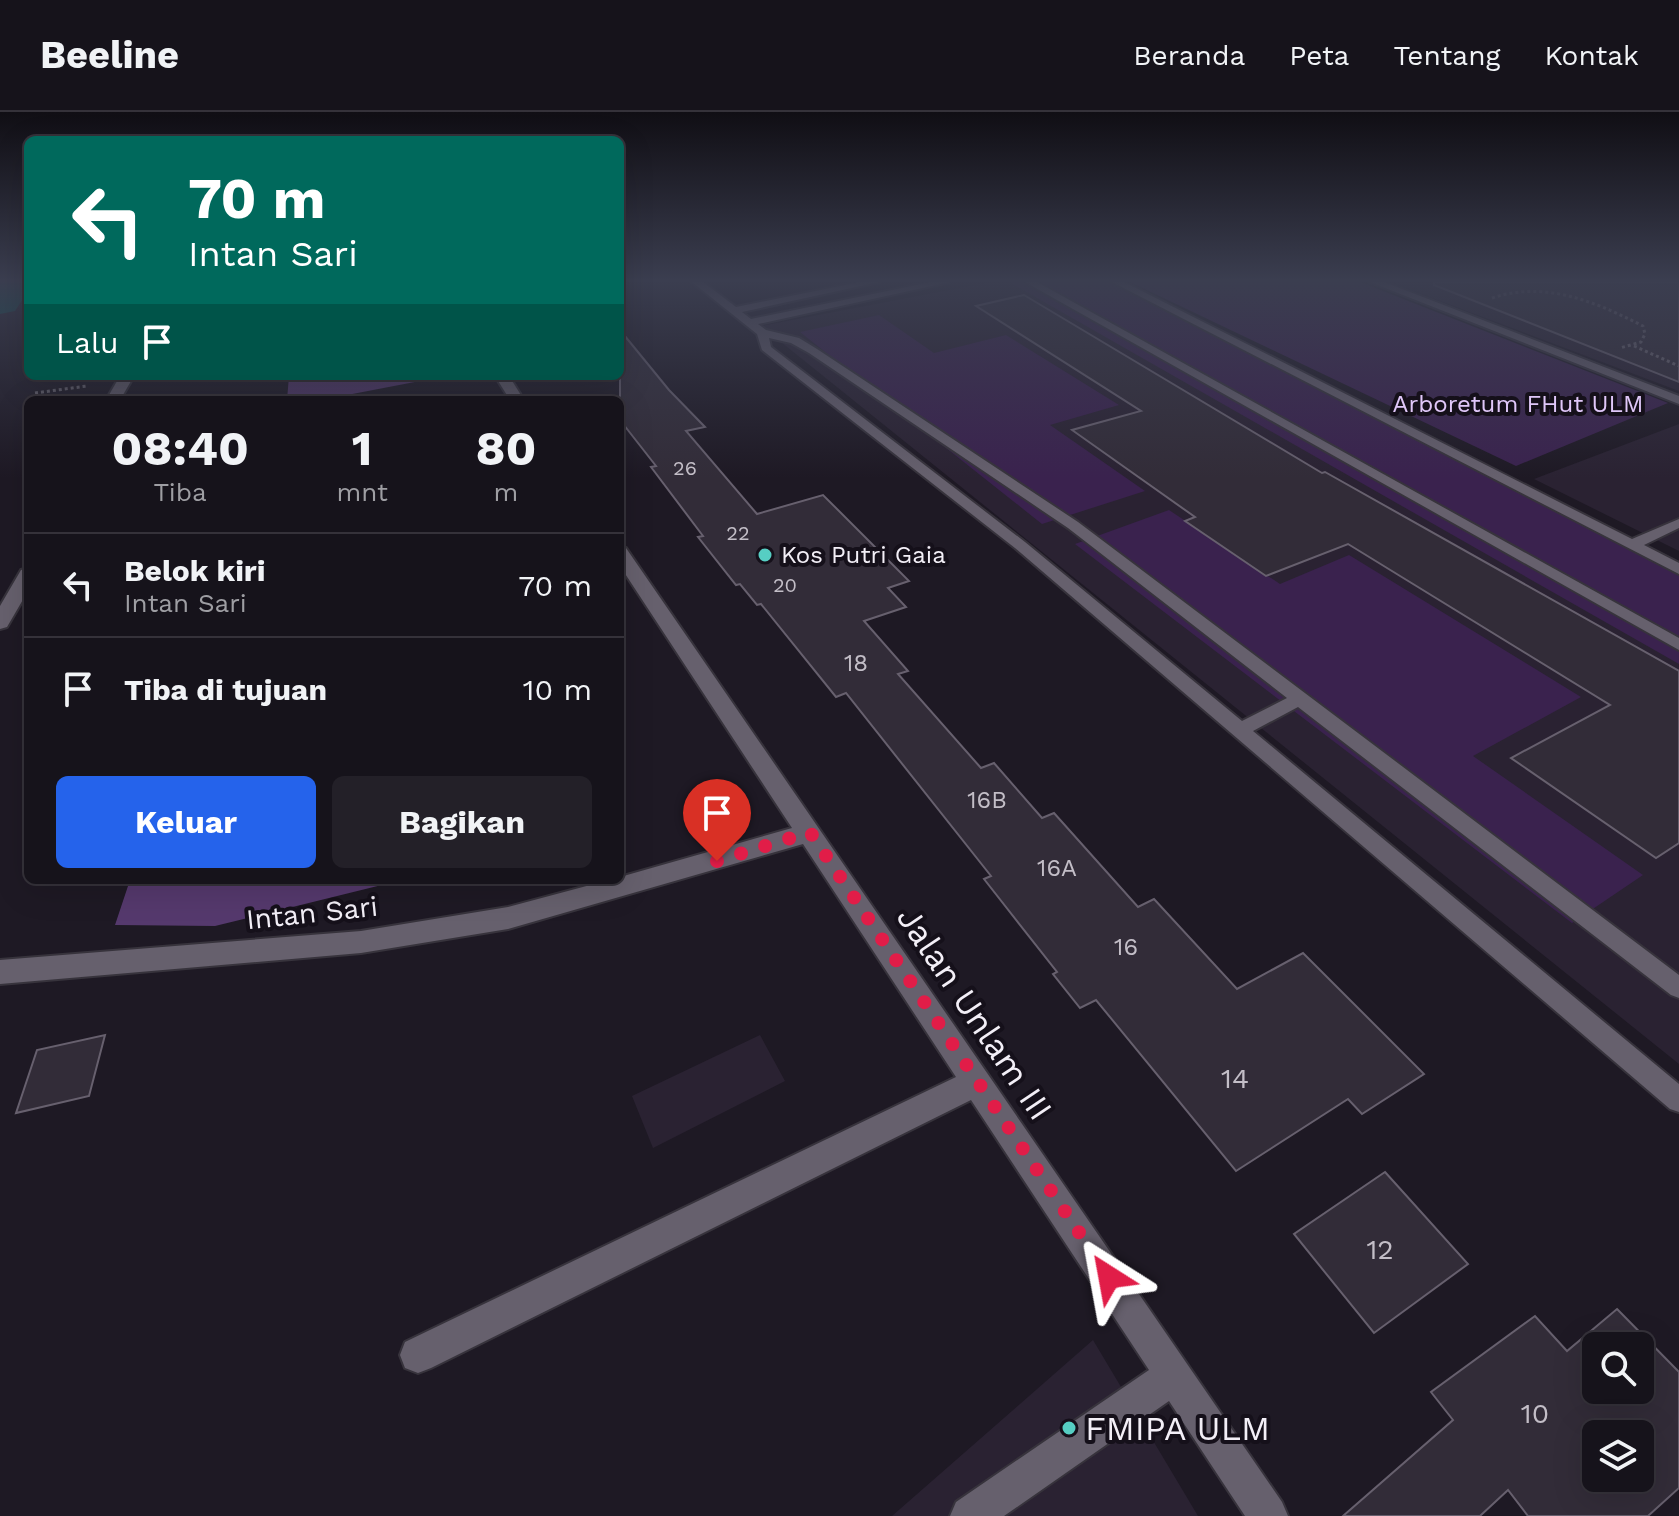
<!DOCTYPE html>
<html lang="id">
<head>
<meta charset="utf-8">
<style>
	:root { --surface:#16131b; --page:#232028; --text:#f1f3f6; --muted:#9e9ea3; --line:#35323a; --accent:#2563eb }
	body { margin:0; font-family:"Work Sans",sans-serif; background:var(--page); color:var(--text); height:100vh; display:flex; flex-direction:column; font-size:30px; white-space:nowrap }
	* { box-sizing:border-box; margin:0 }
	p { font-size:26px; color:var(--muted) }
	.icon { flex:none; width:44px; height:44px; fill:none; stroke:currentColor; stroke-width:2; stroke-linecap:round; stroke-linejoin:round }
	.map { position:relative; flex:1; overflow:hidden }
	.details { position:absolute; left:24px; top:284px; width:600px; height:488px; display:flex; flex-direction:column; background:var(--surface); border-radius:12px; box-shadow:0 8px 32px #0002,0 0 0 2px var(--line) }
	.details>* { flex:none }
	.banner { position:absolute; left:24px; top:24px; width:600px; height:244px; border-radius:12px; box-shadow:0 8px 32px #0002,0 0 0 2px var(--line); background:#00695c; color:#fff; overflow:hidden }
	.buttons { position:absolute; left:1582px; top:1220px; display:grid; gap:16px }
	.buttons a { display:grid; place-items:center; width:72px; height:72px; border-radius:12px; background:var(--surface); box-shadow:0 8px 32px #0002,0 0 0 2px var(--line); font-size:40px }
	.pin { position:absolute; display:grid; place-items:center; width:68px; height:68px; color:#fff; margin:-82px -34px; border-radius:50% 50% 50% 0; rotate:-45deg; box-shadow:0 0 8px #0007 }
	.pin .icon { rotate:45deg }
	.me { position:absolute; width:88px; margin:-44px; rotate:326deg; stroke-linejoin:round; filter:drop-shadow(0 0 6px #0008) }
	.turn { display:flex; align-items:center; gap:28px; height:168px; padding:0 32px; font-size:36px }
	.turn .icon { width:104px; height:104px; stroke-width:2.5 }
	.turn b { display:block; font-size:56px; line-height:68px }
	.then { display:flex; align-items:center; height:76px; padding:0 32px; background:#0003; gap:16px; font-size:30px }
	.eta { display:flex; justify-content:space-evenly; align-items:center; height:136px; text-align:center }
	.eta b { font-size:48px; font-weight:700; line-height:56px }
	.cta { display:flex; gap:16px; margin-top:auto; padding:16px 32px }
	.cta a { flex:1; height:92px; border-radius:12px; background:var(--accent); color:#fff; font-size:32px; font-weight:700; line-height:92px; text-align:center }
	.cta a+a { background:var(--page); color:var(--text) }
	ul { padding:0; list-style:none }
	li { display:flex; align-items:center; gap:24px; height:104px; padding:0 32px; border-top:2px solid var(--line) }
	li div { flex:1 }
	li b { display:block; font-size:30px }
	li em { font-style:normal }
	header { display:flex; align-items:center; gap:48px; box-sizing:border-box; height:112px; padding:0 40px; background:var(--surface); border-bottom:2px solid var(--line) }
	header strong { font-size:38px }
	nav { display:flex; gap:44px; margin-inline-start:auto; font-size:28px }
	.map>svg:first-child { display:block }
	.built { fill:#2a2232 }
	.green { fill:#3a224e }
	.forest { fill:#55396d }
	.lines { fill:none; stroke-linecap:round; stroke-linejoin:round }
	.river { fill:#005853; fill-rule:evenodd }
	.building { fill:#322c38; stroke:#67606e; stroke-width:2; fill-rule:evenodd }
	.lane-casing { stroke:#37333c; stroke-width:4 }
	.street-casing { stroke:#37333c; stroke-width:4 }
	.path { stroke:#6d6872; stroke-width:3; stroke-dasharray:3 3; stroke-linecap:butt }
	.lane { fill:#66606d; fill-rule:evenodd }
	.street { fill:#66606d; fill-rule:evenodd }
	.route { stroke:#e11d48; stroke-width:14; stroke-dasharray:0 25.2 }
	.poi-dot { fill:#56cec3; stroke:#15101a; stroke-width:3 }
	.labels { text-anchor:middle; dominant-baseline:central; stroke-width:8; stroke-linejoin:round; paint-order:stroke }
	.far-number-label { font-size:20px; fill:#c3bec7 }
	.far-park-label { font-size:24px; fill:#e0c7f9; stroke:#15101a }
	.far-poi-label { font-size:24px; fill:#f3eff7; stroke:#15101a; text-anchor:start }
	.number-label { font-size:24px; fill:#c3bec7 }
	.street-label { font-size:28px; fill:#f3eff7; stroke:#15101a }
	.near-number-label { font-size:28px; fill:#c3bec7 }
	.near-street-label { font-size:34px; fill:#f3eff7; stroke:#15101a }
	.near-poi-label { font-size:34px; fill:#f3eff7; stroke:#15101a; text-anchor:start }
</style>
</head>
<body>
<header>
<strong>Beeline</strong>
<nav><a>Beranda</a><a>Peta</a><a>Tentang</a><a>Kontak</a></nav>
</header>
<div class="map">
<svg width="1679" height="1404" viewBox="0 0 1679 1404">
	<rect width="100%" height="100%" fill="#1e1924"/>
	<path class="built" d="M 991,170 L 1009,170 L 1679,539 L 1679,952 L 761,214 Z
		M 1390,170 L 1679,170 L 1679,279 Z
		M 1679,312 L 1679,439 L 1534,367 Z
		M 760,923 L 785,969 L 653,1036 L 632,984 Z
		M 1093,1228 L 1198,1404 L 892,1404 Z"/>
	<path class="green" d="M 1009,170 L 1118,170 L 1679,451 L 1679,552 Z
		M 1130,170 L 1360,170 L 1668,291 L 1516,354 Z
		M 879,203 L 934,241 L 1006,223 L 1119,293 L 1050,313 L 1145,379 L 1042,412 L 800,220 Z
		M 1169,398 L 1280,472 L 1349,443 L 1581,585 L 1473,644 L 1643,763 L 1572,811 L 1075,432 Z"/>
	<path class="forest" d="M 289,264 L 446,264 L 321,288 L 287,288 Z
		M 130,768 L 402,768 L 215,814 L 115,813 Z"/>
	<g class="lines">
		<path class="river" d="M 0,170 L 28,170 L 28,179 L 15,199 L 0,202 Z"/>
	</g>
	<path class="building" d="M 1434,170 L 1679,170 L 1679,270 L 1434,173 Z
		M 1024,183 L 1322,361 L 1325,360 L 1679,559 L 1679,731 L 1656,746 L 1511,646 L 1610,593 L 1348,432 L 1266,464 L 1185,409 L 1195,405 L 1072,318 L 1141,299 L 976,194 Z
		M 620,218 L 669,278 L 705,315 L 686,319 L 757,402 L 823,383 L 909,469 L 888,476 L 906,495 L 864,509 L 908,559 L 898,562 L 981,656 L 994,651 L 1042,706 L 1054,701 L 1138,795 L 1154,787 L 1237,877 L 1303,841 L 1424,962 L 1362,1002 L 1348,987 L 1236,1059 L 1096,888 L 1080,896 L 1053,862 L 1057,860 L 984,767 L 991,764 L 846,581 L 836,585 L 761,492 L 757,493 L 740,472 L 736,473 L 698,425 L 703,424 L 651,355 L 656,354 L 620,308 Z
		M 105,923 L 89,984 L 16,1001 L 37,938 Z
		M 1385,1060 L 1468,1152 L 1374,1221 L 1294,1122 Z
		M 1617,1197 L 1679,1260 L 1679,1376 L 1648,1404 L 1528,1404 L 1508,1378 L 1480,1404 L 1343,1404 L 1453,1308 L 1431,1280 L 1535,1204 L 1567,1239 ZM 1596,1234 L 1640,1234 L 1640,1278 L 1596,1278 ZM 1596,1322 L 1640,1322 L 1640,1366 L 1596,1366 Z"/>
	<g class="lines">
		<defs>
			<path id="lane" d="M 692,170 L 703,170 L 736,195 L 860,170 L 879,170 L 742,200 L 751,207 L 931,170 L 950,170 L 758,212 L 766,218 L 799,226 L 817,237 L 1078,410 L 1679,863 L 1679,886 L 1671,883 L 1298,595 L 1253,619 L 1679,972 L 1679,1000 L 1670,997 L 1015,436 L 762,238 L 757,222 ZM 769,226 L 791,231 L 809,241 L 1068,416 L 1287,586 L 1242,609 L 1025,430 L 771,235 Z
				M 1025,170 L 1037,170 L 1679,526 L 1679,538 Z
				M 1112,170 L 1124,170 L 1632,427 L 1679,407 L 1679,416 L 1644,433 L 1679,451 L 1679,462 Z
				M 1370,170 L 1384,170 L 1679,284 L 1679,292 Z"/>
			<path id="street" d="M 120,264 L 134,264 L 120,288 L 106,288 Z
				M 495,264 L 509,264 L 524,288 L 510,288 Z
				M 620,435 L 626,436 L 1282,1390 L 1288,1404 L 1245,1404 L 1169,1289 L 1004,1404 L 950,1404 L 956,1390 L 1149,1258 L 971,988 L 431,1256 L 418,1261 L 405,1256 L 400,1243 L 405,1230 L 956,965 L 803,732 L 508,817 L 361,841 L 0,872 L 0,848 L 361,819 L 508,795 L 609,768 L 620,768 L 620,765 L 792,716 L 620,454 Z
				M 28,456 L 28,479 L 7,515 L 0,517 L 0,494 L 21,458 Z"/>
		</defs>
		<use href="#lane" class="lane-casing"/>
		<use href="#street" class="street-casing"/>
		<path class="path" d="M 1492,186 C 1545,168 1596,190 1643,214 L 1645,222 L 1641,230 L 1620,236
			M 1634,234 L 1679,254
			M 35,281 L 87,274"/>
		<use href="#lane" class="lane"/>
		<use href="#street" class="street"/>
	</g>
	<linearGradient id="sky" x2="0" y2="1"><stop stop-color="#100e14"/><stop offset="0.46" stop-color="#3b3e50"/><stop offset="1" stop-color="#3b3e50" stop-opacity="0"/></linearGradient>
	<rect width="1679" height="366" fill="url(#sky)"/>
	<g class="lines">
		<path class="route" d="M 717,749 L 810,720 L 1109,1165"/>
	</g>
	<g class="poi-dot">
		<circle cx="765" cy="443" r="8"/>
		<circle cx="1069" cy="1316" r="8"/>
	</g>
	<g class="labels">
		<g class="far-number-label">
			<text x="685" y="356">26</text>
			<text x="738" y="421">22</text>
			<text x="785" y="473">20</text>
		</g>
		<g class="far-park-label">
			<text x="1518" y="292">Arboretum FHut ULM</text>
		</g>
		<g class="far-poi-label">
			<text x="781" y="443">Kos Putri Gaia</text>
		</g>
		<g class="number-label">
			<text x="856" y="551">18</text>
			<text x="987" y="688">16B</text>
			<text x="1057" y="756">16A</text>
			<text x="1126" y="835">16</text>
		</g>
		<g class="street-label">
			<text transform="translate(312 801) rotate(-6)">Intan Sari</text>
		</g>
		<g class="near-number-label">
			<text x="1235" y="966">14</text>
			<text x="1380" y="1137">12</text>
			<text x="1535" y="1301">10</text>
		</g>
		<g class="near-street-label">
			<text transform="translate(975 901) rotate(56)">Jalan Unlam III</text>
		</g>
		<g class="near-poi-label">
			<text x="1085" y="1316">FMIPA ULM</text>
		</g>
	</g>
</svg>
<div class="buttons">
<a><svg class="icon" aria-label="search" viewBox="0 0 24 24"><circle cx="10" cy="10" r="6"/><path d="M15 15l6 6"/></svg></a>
<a><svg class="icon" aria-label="layers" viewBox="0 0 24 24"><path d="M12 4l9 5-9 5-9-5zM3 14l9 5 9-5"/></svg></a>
</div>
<div class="pin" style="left:717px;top:749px;background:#d93025"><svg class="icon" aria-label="arrive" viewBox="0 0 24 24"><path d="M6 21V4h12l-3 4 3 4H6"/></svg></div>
<svg class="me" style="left:1109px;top:1165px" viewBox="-20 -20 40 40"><path d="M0-17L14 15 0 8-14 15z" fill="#e11d48" stroke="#fff" stroke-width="4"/></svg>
<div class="banner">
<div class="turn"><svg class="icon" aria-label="left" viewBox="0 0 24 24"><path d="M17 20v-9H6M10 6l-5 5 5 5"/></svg><div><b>70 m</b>Intan Sari</div></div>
<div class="then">Lalu<svg class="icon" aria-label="arrive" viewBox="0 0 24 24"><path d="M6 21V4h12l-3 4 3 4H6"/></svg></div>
</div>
<section class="details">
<div class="eta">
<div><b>08:40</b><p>Tiba</p></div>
<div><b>1</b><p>mnt</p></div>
<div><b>80</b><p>m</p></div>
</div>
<ul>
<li><svg class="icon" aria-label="left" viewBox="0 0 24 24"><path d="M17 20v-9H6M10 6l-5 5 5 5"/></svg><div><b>Belok kiri</b><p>Intan Sari</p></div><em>70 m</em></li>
<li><svg class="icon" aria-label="arrive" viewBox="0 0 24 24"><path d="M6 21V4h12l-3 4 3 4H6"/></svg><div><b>Tiba di tujuan</b></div><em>10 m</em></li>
</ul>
<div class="cta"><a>Keluar</a><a>Bagikan</a></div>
</section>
</div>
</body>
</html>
